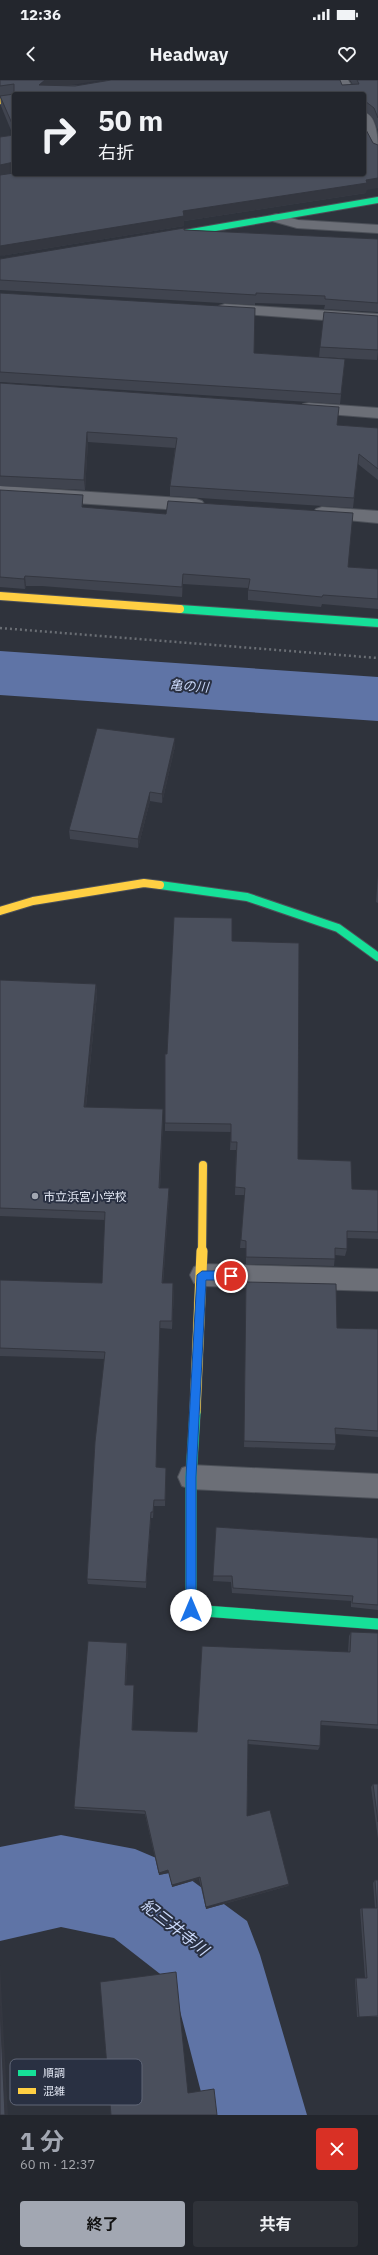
<!DOCTYPE html>
<html lang="ja">
<head>
<meta charset="utf-8">
<style>
	:root { --surface:#23262d; --page:#2f3239; --text:#f1f3f6; --muted:#a3a5aa; --line:#404349; --accent:#a2a7b2 }
	body { margin:0; font-family:"IBM Plex Sans","Noto Sans JP",sans-serif; background:var(--page); color:var(--text); height:100vh; display:flex; flex-direction:column; font-size:15px; white-space:nowrap }
	* { box-sizing:border-box; margin:0 }
	p { font-size:13px; color:var(--muted) }
	.icon { flex:none; width:22px; height:22px; fill:none; stroke:currentColor; stroke-width:2; stroke-linecap:round; stroke-linejoin:round }
	.map { position:relative; height:2035px; overflow:hidden }
	.panel { display:flex; flex-direction:column; background:var(--surface); flex:1 }
	.panel>* { flex:none }
	.guide { position:absolute; left:12px; top:12px; width:354px; height:84px; border-radius:4px; box-shadow:0 1px 3px #0004,0 0 0 1px var(--line); background:#23262d; color:var(--text); overflow:hidden }
	.pin { position:absolute; display:grid; place-items:center; width:34px; height:34px; color:#fff; margin:-17px; border:2px solid #fff; border-radius:50%; box-shadow:0 1px 4px #0007 }
	.me { position:absolute; width:44px; margin:-22px; rotate:0deg; stroke-linejoin:round; filter:drop-shadow(0 0 3px #0008) }
	.turn { display:flex; align-items:center; gap:14px; height:84px; padding:0 20px; font-size:18px }
	.turn .icon { width:52px; height:52px; stroke-width:2.5 }
	.turn b { display:block; font-size:28px; line-height:34px }
	.round { display:grid; place-items:center; flex:none; width:42px; height:42px; border-radius:4px; background:var(--page) }
	.summary { display:flex; align-items:center; justify-content:space-between; height:68px; padding:0 20px }
	h1 { font-size:24px; font-weight:700; line-height:30px; color:var(--accent) }
	.action { display:flex; gap:8px; margin-top:auto; padding:8px 20px }
	.action a { flex:1; height:46px; border-radius:4px; background:var(--accent); color:#111; font-size:16px; font-weight:700; line-height:46px; text-align:center }
	.action a+a { background:var(--page); color:var(--text) }
	.status { display:flex; justify-content:space-between; align-items:center; height:28px; padding:0 20px; background:var(--surface); direction:ltr }
	.status svg { height:11px; fill:currentColor }
	header { display:flex; justify-content:space-between; align-items:center; height:52px; padding:0 20px; background:var(--surface); font-size:18px; font-weight:700 }
	.map>svg:first-child { display:block }
	.lines { fill:none; stroke-linecap:round; stroke-linejoin:round }
	.river { fill:#5f74a6; fill-rule:evenodd }
	.street-casing { stroke:#4c5058; stroke-width:2 }
	.fast-far2-casing { stroke:#4c5058; stroke-width:8 }
	.fast-far1-casing { stroke:#4c5058; stroke-width:10 }
	.fast-casing { stroke:#4c5058; stroke-width:12 }
	.slow-far2-casing { stroke:#4c5058; stroke-width:8 }
	.slow-far1-casing { stroke:#4c5058; stroke-width:10 }
	.slow-casing { stroke:#4c5058; stroke-width:12 }
	.path { stroke:#6a6e74; stroke-width:2.5; stroke-dasharray:2 3; stroke-linecap:butt }
	.street { fill:#6c6f77; fill-rule:evenodd }
	.fast-far2 { stroke:#16e098; stroke-width:6 }
	.fast-far1 { stroke:#16e098; stroke-width:8 }
	.fast { stroke:#16e098; stroke-width:11 }
	.slow-far2 { stroke:#ffcf43; stroke-width:6 }
	.slow-far1 { stroke:#ffcf43; stroke-width:8 }
	.slow { stroke:#ffcf43; stroke-width:11 }
	.wall { fill:#40444f }
	.shaded-wall { fill:#343740 }
	.building { fill:#4a4f5c; stroke:#343740 }
	.route { fill:#1a73e8; stroke:#114b97 }
	.poi-dot { fill:#a2a7b2; stroke:#293042; stroke-width:1.5 }
	.labels { text-anchor:middle; dominant-baseline:central; stroke-width:4; stroke-linejoin:round; paint-order:stroke }
	.poi-label { font-size:12px; fill:#e0e5f1; stroke:#293042; text-anchor:start }
	.water-label { font-size:13px; font-style:italic; fill:#cad8f9; stroke:#293042 }
	.near-water-label { font-size:16px; font-style:italic; fill:#cad8f9; stroke:#293042 }
	.key { fill:#293042; stroke:#606677; stroke-width:1 }
	.key-label { font-size:11px; fill:#e0e5f1 }
</style>
</head>
<body>
<div class="status"><b>12:36</b><svg viewBox="0 0 49 12"><path d="M0 12V9h3v3zM5 12V6h3v6zM10 12V3h3v9zM15 12V0h3v12zM26 1h20v11H26zM47 4h2v5h-2z"/></svg></div>
<header><svg class="icon" aria-label="back" viewBox="0 0 24 24"><path d="M15 5l-7 7 7 7"/></svg>Headway<svg class="icon" aria-label="heart" viewBox="0 0 24 24"><path d="M12 20l-8-8c-3-5 5-10 8-4 3-6 11-1 8 4z"/></svg></header>
<div class="map">
<svg width="378" height="2035" viewBox="0 0 378 2035">
	<rect width="100%" height="100%" fill="#2f333c"/>
	<g class="lines">
		<path class="river" d="M 0,571 L 378,597 L 378,641 L 0,615 Z
			M 61,1755 L 135,1769 L 168,1783 L 247,1841 L 260,1875 L 307,2035 L 207,2035 L 173,1904 L 114,1858 L 61,1847 L 0,1861 L 0,1767 Z"/>
		<defs>
			<path id="street" d="M 334,0 L 348,0 L 357,14 L 343,14 Z
				M 364,32 C 378,36 378,62 378,74 C 362,70 364,44 364,32 Z
				M 277,134 L 298,140 L 378,145 L 378,153 L 297,148 L 272,141 L 270,138 L 272,135 Z
				M 225,224 L 378,234 L 378,244 L 219,232 L 217,229 L 219,226 Z
				M 309,323 L 378,328 L 378,338 L 303,332 L 301,328 L 303,324 Z
				M 0,406 L 196,419 L 202,421 L 205,425 L 202,429 L 196,431 L 0,418 Z
				M 322,427 L 378,431 L 378,443 L 316,437 L 313,433 L 316,429 Z
				M 202,1184 L 378,1189 L 378,1211 L 202,1206 L 194,1203 L 190,1195 L 194,1187 Z
				M 191,1385 L 378,1394 L 378,1418 L 191,1409 L 182,1406 L 178,1397 L 182,1388 Z"/>
			<path id="fast-far2" d="M 168,156 L 378,120"/>
			<path id="fast-far1" d="M 180,529 L 378,543
				M 160,805 L 247,817 L 338,848 L 378,877"/>
			<path id="fast" d="M 195,1332 L 191,1397 L 191,1530 L 378,1544"/>
			<path id="slow-far2" d="M 0,21 L 14,19"/>
			<path id="slow-far1" d="M 0,516 L 180,529
				M 0,831 L 33,821 L 144,803 L 160,805
				M 202,1172 L 203,1085"/>
			<path id="slow" d="M 195,1332 L 202,1171"/>
		</defs>
		<use href="#street" class="street-casing"/>
		<use href="#fast-far2" class="fast-far2-casing"/>
		<use href="#fast-far1" class="fast-far1-casing"/>
		<use href="#fast" class="fast-casing"/>
		<use href="#slow-far2" class="slow-far2-casing"/>
		<use href="#slow-far1" class="slow-far1-casing"/>
		<use href="#slow" class="slow-casing"/>
		<path class="path" d="M 0,548 L 378,578"/>
		<use href="#street" class="street"/>
		<use href="#fast-far2" class="fast-far2"/>
		<use href="#fast-far1" class="fast-far1"/>
		<use href="#fast" class="fast"/>
		<use href="#slow-far2" class="slow-far2"/>
		<use href="#slow-far1" class="slow-far1"/>
		<use href="#slow" class="slow"/>
	</g>
	<path class="wall" d="M 0,0 L 67,5 L 353,5 L 350,0 L 378,0 L 378,54 L 378,50 L 373,38 L 365,31 L 366,113 L 184,141 L 184,146 L 0,176 L 364,94 L 14,14 L 0,16 Z
		M 14,14 L 14,92 L 0,95 L 13,55 L 1,26 L 0,16 Z
		M 184,150 L 378,159 L 378,232 L 324,229 L 325,225 L 255,223 L 255,225 L 0,210 L 0,213 L 254,273 L 345,279 L 340,324 L 0,302 L 0,179 Z
		M 320,267 L 378,270 L 377,280 L 319,277 Z
		M 0,303 L 337,345 L 378,348 L 378,400 L 358,384 L 353,428 L 170,416 L 170,406 L 175,368 L 88,362 L 85,410 L 0,406 Z
		M 0,410 L 83,425 L 83,427 L 348,487 L 378,489 L 378,529 L 322,524 L 321,527 L 248,520 L 248,508 L 183,504 L 182,517 L 42,506 L 26,506 L 25,509 L 0,507 Z
		M 175,658 L 175,666 L 162,723 L 150,721 L 138,768 L 70,759 L 69,750 Z
		M 378,795 L 378,823 L 376,822 Z
		M 232,861 L 298,1079 L 352,1109 L 378,1110 L 378,1159 L 347,1158 L 347,1169 L 345,1176 L 335,1175 L 334,1186 L 246,1184 L 246,1168 L 240,1168 L 245,1115 L 235,1115 L 236,1070 L 230,1070 L 231,1052 L 165,1051 L 165,974 L 167,974 Z
		M 0,900 L 96,904 L 97,914 L 86,1027 L 163,1038 L 160,1108 L 169,1117 L 163,1203 L 174,1211 L 172,1249 L 160,1248 L 156,1387 L 166,1394 L 165,1426 L 154,1426 L 153,1438 L 151,1438 L 146,1508 L 88,1504 L 87,1499 L 104,1279 L 0,1276 L 0,1200 L 102,1203 L 105,1140 L 0,1136 Z
		M 246,1202 L 337,1248 L 378,1249 L 378,1357 L 335,1354 L 336,1364 L 334,1370 L 244,1367 Z
		M 216,1447 L 378,1458 L 378,1530 L 351,1527 L 351,1521 L 232,1513 L 231,1502 L 213,1501 Z
		M 351,1552 L 378,1553 L 378,1649 L 321,1645 L 320,1666 L 318,1670 L 248,1664 L 247,1736 L 289,1804 L 288,1806 L 206,1829 L 199,1799 L 172,1807 L 169,1793 L 159,1795 L 145,1734 L 75,1729 L 74,1727 L 128,1567 L 126,1605 L 134,1605 L 134,1609 L 133,1650 L 197,1652 L 348,1572 L 349,1556 Z
		M 373,1704 L 378,1704 L 378,1759 L 371,1707 Z
		M 375,1800 L 378,1800 L 378,1937 L 357,1937 L 355,1899 L 356,1898 L 365,1898 L 360,1829 L 362,1828 L 375,1828 L 373,1803 Z"/>
	<path class="shaded-wall" d="M 45,0 L 102,0 L 48,9 L 39,5 Z
		M 13,82 L 14,92 L 0,95 L 0,85 Z
		M 378,98 L 378,108 L 367,110 L 366,113 L 184,141 L 184,146 L 0,176 L 0,166 L 183,131 Z
		M 87,352 L 88,362 L 85,410 L 84,400 Z
		M 83,415 L 83,437 L 82,427 Z
		M 183,494 L 183,504 L 182,517 L 182,507 Z
		M 25,496 L 26,506 L 25,509 L 24,499 Z
		M 175,658 L 175,666 L 162,723 L 162,714 Z
		M 150,712 L 150,721 L 138,768 L 138,759 Z
		M 96,904 L 97,914 L 85,1036 L 84,1027 Z
		M 163,1029 L 163,1038 L 159,1117 L 159,1108 Z
		M 169,1108 L 169,1117 L 162,1211 L 162,1203 Z
		M 173,1203 L 174,1211 L 172,1249 L 172,1241 Z
		M 160,1241 L 160,1248 L 156,1393 L 156,1387 Z
		M 154,1420 L 154,1426 L 153,1438 L 153,1432 Z
		M 151,1432 L 151,1438 L 146,1508 L 146,1502 Z
		M 127,1563 L 128,1567 L 126,1609 L 125,1605 Z
		M 134,1605 L 134,1609 L 133,1653 L 132,1650 Z
		M 168,1790 L 169,1793 L 159,1795 L 159,1793 Z
		M 200,1797 L 199,1799 L 172,1807 L 172,1805 Z
		M 289,1804 L 288,1806 L 206,1829 L 206,1827 Z
		M 0,1885 L 8,2035 L 5,2035 L 0,1926 Z"/>
	<path class="building" d="M 0,0 L 45,0 L 39,5 L 75,6 L 111,0 L 340,0 L 342,5 L 359,4 L 357,0 L 378,0 L 378,38 L 374,28 L 365,21 L 364,46 L 373,63 L 378,65 L 378,98 L 366,100 L 367,103 L 183,131 L 184,136 L 0,166 L 0,95 L 14,93 L 14,94 L 364,94 L 364,14 L 14,14 L 14,4 L 0,6 Z
		M 14,14 L 14,48 L 0,16 Z
		M 14,55 L 14,82 L 0,85 L 0,57 Z
		M 184,148 L 184,150 L 378,159 L 378,223 L 325,219 L 325,216 L 256,213 L 256,215 L 0,200 L 0,179 Z
		M 0,213 L 255,228 L 254,273 L 345,279 L 341,314 L 0,292 Z
		M 324,232 L 378,236 L 378,270 L 320,267 Z
		M 0,303 L 339,327 L 337,345 L 378,348 L 378,389 L 359,374 L 354,418 L 170,406 L 177,358 L 87,352 L 84,400 L 0,396 Z
		M 0,410 L 83,415 L 82,427 L 166,434 L 168,421 L 353,433 L 348,487 L 378,489 L 378,519 L 323,515 L 322,517 L 248,510 L 250,499 L 183,494 L 182,507 L 41,497 L 25,496 L 24,499 L 0,497 Z
		M 97,648 L 175,658 L 162,714 L 150,712 L 138,759 L 69,750 Z
		M 174,837 L 232,838 L 232,861 L 299,863 L 298,1079 L 351,1081 L 352,1109 L 378,1110 L 378,1152 L 347,1151 L 347,1169 L 335,1168 L 335,1179 L 246,1177 L 246,1161 L 241,1160 L 245,1108 L 235,1107 L 237,1062 L 231,1062 L 231,1044 L 165,1043 L 165,974 L 167,974 Z
		M 0,900 L 96,904 L 84,1027 L 163,1029 L 159,1108 L 169,1108 L 162,1203 L 173,1203 L 172,1241 L 160,1241 L 156,1387 L 166,1388 L 165,1420 L 154,1420 L 153,1432 L 151,1432 L 146,1502 L 87,1499 L 95,1362 L 105,1272 L 0,1268 L 0,1200 L 102,1203 L 105,1132 L 0,1128 Z
		M 246,1202 L 336,1204 L 337,1248 L 378,1249 L 378,1351 L 335,1348 L 336,1364 L 244,1361 Z
		M 216,1447 L 378,1458 L 378,1525 L 352,1523 L 353,1516 L 233,1508 L 232,1496 L 213,1496 Z
		M 351,1552 L 378,1553 L 378,1645 L 321,1641 L 320,1666 L 248,1660 L 247,1736 L 270,1730 L 289,1804 L 206,1827 L 200,1797 L 172,1805 L 168,1790 L 159,1793 L 145,1731 L 74,1727 L 88,1561 L 127,1563 L 125,1605 L 134,1605 L 132,1650 L 197,1652 L 202,1566 L 350,1572 Z
		M 373,1704 L 378,1704 L 378,1742 Z
		M 375,1800 L 378,1800 L 378,1936 L 359,1937 L 356,1898 L 367,1898 L 362,1828 L 377,1828 Z
		M 176,1892 L 188,2013 L 214,2009 L 217,2035 L 111,2035 L 100,1902 Z
		M 0,1926 L 5,2035 L 0,2035 Z"/>
	<path class="route" d="M 202,1191 L 231,1191 L 236,1196 L 231,1200 L 206,1200 L 196,1397 L 196,1530 L 195,1534 L 191,1536 L 187,1534 L 186,1530 L 186,1397 L 197,1195 Z"/>
	<circle class="poi-dot" cx="35" cy="1116" r="4"/>
	<g class="labels">
		<g class="poi-label">
			<text x="43" y="1116">市立浜宮小学校</text>
		</g>
		<g class="water-label">
			<text transform="translate(189 606) rotate(4)">亀の川</text>
		</g>
		<g class="near-water-label">
			<text transform="translate(175 1847) rotate(38)">紀三井寺川</text>
		</g>
	</g>
	<rect x="10" y="1979" width="132" height="46" rx="6" class="key"/>
	<rect x="18" y="1990" width="18" height="6" fill="#16e098"/>
	<rect x="18" y="2008" width="18" height="6" fill="#ffcf43"/>
	<g class="key-label">
		<text x="43" y="1997">順調</text>
		<text x="43" y="2015">混雑</text>
	</g>
</svg>
<div class="pin" style="left:231px;top:1196px;background:#d93025"><svg class="icon" aria-label="arrive" viewBox="0 0 24 24"><path d="M6 21V4h12l-3 4 3 4H6"/></svg></div>
<svg class="me" style="left:191px;top:1530px" viewBox="-20 -20 40 40"><circle r="19" fill="#fff"/><path d="M0-13L10 11 0 6-10 11z" fill="#1a73e8"/></svg>
<div class="guide">
<div class="turn"><svg class="icon" aria-label="right" viewBox="0 0 24 24"><path d="M7 20v-9h11M14 6l5 5-5 5"/></svg><div><b>50 m</b>右折</div></div>
</div>
</div>
<section class="panel">
<div class="summary"><div><h1>1 分</h1><p>60 m · 12:37</p></div><a class="round" style="background:#d93025;color:#fff"><svg class="icon" aria-label="close" viewBox="0 0 24 24"><path d="M6 6l12 12M18 6L6 18"/></svg></a></div>
<div class="action"><a>終了</a><a>共有</a></div>
</section>
</body>
</html>
